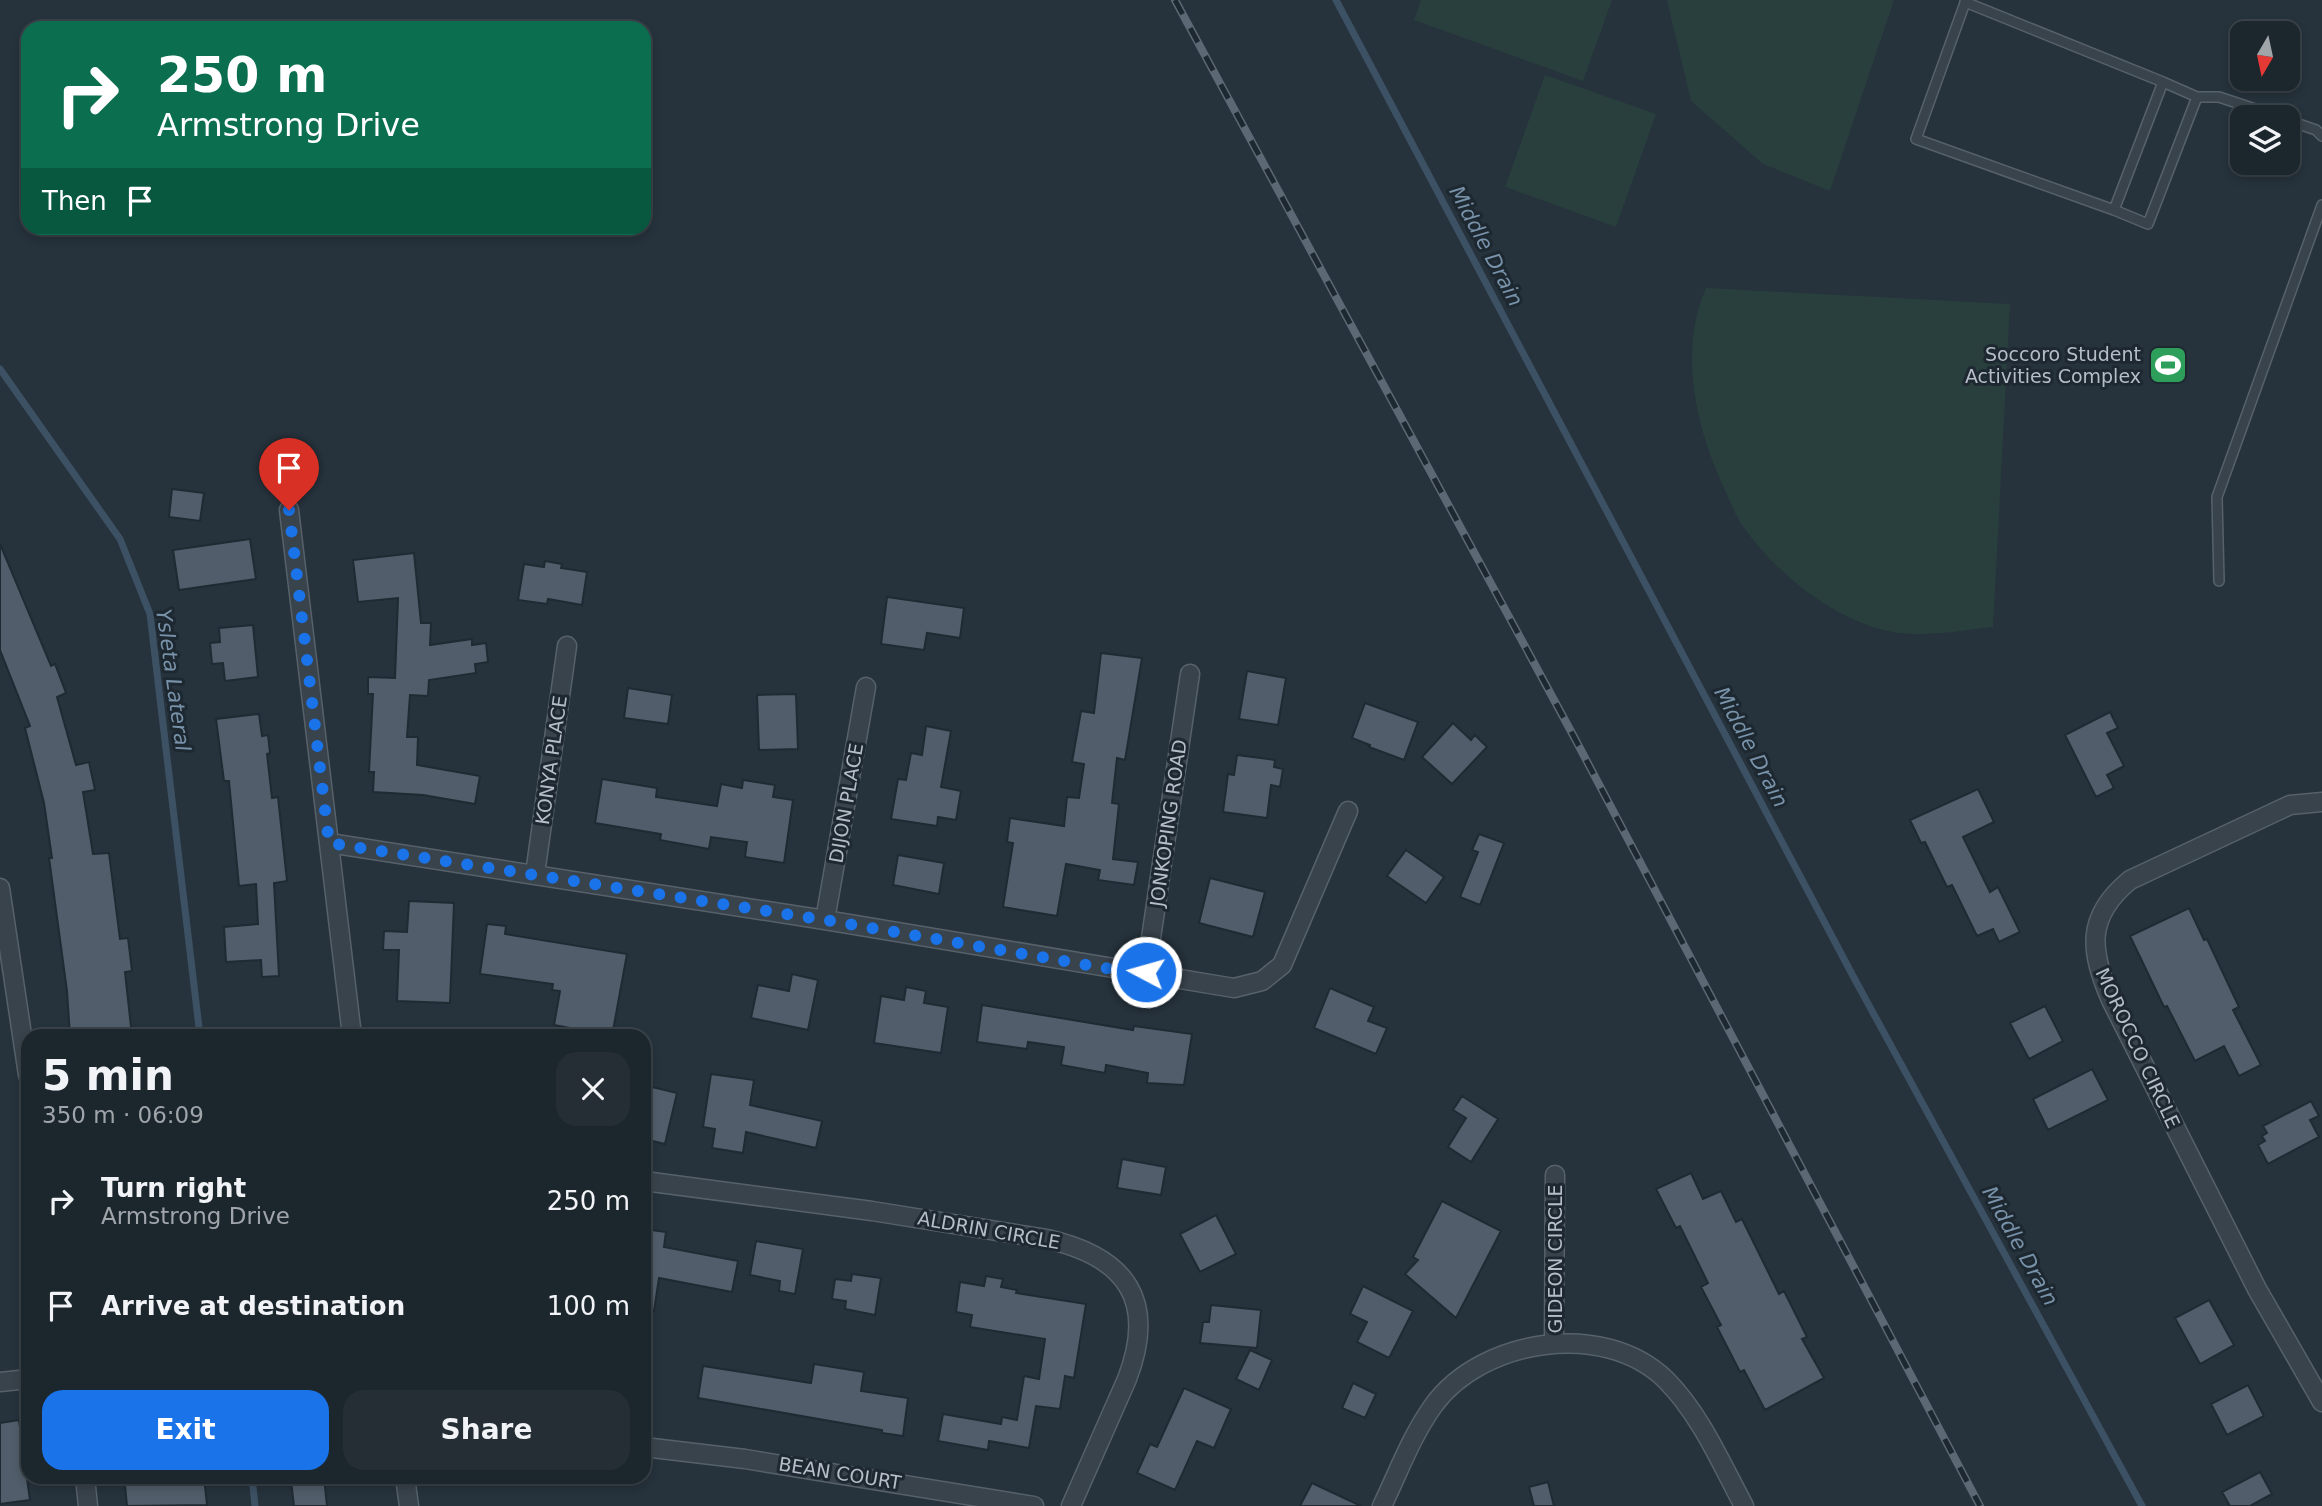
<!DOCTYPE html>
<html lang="en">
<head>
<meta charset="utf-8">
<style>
	:root { --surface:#1c262d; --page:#252e35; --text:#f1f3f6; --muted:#a0a5aa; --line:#3a4349; --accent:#1a73e8 }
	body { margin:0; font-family:"DejaVu Sans",sans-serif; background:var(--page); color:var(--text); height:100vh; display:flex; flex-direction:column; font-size:26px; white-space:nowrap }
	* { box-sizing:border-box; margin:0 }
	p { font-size:23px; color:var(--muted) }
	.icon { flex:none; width:38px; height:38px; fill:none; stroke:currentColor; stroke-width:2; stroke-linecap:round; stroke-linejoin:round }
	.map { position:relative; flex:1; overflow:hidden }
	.panel { position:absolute; left:21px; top:1029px; width:630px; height:455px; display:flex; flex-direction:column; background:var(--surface); border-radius:21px; box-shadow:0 4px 10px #0003,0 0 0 2px var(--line) }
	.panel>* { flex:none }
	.guide { position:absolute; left:21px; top:21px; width:630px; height:214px; border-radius:21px; box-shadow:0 4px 10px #0003,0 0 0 2px var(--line); background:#0b6e4f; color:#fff; overflow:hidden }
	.needle { width:46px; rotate:189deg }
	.fabs { position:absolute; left:2230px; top:21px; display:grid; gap:14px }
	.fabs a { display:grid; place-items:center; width:70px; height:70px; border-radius:14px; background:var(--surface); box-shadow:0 4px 10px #0003,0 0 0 2px var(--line); font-size:35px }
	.pin { position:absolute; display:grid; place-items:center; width:60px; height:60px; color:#fff; margin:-72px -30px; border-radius:50% 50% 50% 0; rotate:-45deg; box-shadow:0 0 7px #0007 }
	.pin .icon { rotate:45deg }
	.me { position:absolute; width:77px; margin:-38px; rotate:276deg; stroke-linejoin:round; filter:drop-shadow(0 0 5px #0008) }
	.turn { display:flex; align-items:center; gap:24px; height:147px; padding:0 21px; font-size:32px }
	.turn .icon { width:91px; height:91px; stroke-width:2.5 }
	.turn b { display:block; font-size:49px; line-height:60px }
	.then { display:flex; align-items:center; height:66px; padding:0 21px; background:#0003; gap:14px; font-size:26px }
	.round { display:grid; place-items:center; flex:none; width:74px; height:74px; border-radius:21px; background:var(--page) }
	.summary { display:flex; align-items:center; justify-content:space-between; height:119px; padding:0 21px }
	h1 { font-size:42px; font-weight:700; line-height:52px }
	.cta { display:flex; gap:14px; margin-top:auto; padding:14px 21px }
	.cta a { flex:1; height:80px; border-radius:21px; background:var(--accent); color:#fff; font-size:28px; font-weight:700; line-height:80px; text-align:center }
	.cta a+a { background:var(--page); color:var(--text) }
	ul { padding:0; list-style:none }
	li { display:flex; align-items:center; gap:21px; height:105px; padding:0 21px }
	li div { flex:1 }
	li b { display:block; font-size:26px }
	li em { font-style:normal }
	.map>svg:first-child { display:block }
	.green { fill:#293f3e }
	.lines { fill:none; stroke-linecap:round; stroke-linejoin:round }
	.stream { stroke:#3d5164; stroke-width:7 }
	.building { fill:#515d6a; stroke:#202a33; stroke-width:2 }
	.service-casing { stroke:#57616a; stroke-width:12 }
	.minor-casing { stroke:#57616a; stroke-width:21 }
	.service { stroke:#39434c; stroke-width:9 }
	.minor { stroke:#39434c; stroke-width:18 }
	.rail-casing { stroke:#5c6873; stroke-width:8 }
	.rail { stroke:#1e2831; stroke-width:5; stroke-dasharray:16; stroke-linecap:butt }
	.route { stroke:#1a73e8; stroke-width:12; stroke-dasharray:0 21.6 }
	.labels { text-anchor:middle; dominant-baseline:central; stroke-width:6; stroke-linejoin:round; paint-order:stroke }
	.poi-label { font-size:19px; fill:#b5bec8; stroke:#1e2831; text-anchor:end }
	.street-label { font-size:19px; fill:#b5bec8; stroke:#1e2831 }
	.water-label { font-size:21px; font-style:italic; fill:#7892a9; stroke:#1e2831 }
</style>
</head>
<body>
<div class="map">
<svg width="2322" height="1506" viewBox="0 0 2322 1506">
	<rect width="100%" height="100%" fill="#26323c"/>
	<path class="green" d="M 1421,0 L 1612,0 L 1583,81 L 1414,20 Z
		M 1667,0 L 1894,0 L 1830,191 L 1763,164 L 1691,101 Z
		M 1545,75 L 1656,114 L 1616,227 L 1505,187 Z
		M 1706,288 L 2010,304 L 1993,627 C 1955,631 1914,640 1876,628 C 1822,611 1772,569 1740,522 C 1734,512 1729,499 1724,488 C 1696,428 1678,351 1706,288 Z"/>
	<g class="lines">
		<path class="stream" d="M 1336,0 L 1853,976 L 2142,1506
			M 0,369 L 120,539 L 150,614 L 200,1036
			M 252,1477 L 255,1506"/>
	</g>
	<path class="building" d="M 172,489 L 204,493 L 200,521 L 169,517 Z
		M 250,539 L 256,579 L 179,590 L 173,550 Z
		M 0,544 L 51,666 L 55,664 L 66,693 L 57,697 L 76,765 L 89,762 L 95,790 L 83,792 L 93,854 L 109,853 L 120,939 L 128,938 L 132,971 L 125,972 L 132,1036 L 70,1036 L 67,991 L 49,858 L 52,858 L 44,803 L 25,728 L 30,726 L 0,650 Z
		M 414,553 L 421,623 L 431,623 L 430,645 L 472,639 L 472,645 L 486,643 L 488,662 L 475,664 L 476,673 L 429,680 L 428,696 L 410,695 L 407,737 L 418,737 L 417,765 L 480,776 L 475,804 L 423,795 L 373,792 L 374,772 L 369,772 L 373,694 L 368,694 L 368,677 L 395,678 L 398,598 L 358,602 L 353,560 Z
		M 545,561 L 562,564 L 561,568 L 587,572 L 582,605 L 548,599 L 547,604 L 518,600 L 524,564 L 544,567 Z
		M 887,597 L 964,608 L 960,638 L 927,633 L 924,650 L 881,644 Z
		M 253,625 L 258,677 L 225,681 L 223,663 L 212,664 L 210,643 L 220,642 L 219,628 Z
		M 1101,653 L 1142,658 L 1125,760 L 1117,758 L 1112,803 L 1119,804 L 1113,859 L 1138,862 L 1134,885 L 1098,880 L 1100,870 L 1066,864 L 1057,916 L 1003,907 L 1013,843 L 1007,842 L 1010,818 L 1064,826 L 1067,797 L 1079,798 L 1084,764 L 1072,762 L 1081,711 L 1094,713 Z
		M 1247,671 L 1286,678 L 1278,725 L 1239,719 Z
		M 628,688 L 672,695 L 668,724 L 624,718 Z
		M 796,694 L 798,749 L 759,750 L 757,695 Z
		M 1365,703 L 1418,722 L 1404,760 L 1369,747 L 1370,745 L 1352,738 Z
		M 2110,712 L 2118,728 L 2107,733 L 2124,766 L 2107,775 L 2114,788 L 2096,797 L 2065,735 Z
		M 259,714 L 262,736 L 268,735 L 270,753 L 267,754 L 272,798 L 278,797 L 287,881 L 274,883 L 279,976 L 262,977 L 261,960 L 226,962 L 224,927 L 258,924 L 256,884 L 239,886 L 229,781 L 224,781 L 216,719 Z
		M 1453,723 L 1471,740 L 1475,735 L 1487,747 L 1452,784 L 1422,757 Z
		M 926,726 L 951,731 L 941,787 L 961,791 L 956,820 L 938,817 L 937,826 L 891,819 L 898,779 L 906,780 L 911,753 L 922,755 Z
		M 1237,755 L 1275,760 L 1274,767 L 1283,769 L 1280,787 L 1271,785 L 1267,818 L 1223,812 L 1228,774 L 1234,775 Z
		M 602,779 L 657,788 L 656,797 L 717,806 L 721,784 L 742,788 L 743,780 L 775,785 L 773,797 L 793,800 L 784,863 L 745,857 L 747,842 L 711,837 L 709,849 L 660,840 L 661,834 L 595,823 Z
		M 1978,789 L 1994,822 L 1963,837 L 1990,892 L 1998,887 L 2020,932 L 1999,942 L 1993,929 L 1977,936 L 1952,885 L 1947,887 L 1925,842 L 1921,843 L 1910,820 Z
		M 1479,834 L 1504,843 L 1480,905 L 1460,897 L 1478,852 L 1472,850 Z
		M 1406,850 L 1444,877 L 1426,903 L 1387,876 Z
		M 898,855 L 944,863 L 939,894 L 893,885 Z
		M 1210,878 L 1265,892 L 1253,937 L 1199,923 Z
		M 409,901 L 454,903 L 450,1003 L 397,1001 L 399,950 L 383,950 L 384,931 L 407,932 Z
		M 2189,908 L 2204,940 L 2207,939 L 2239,1007 L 2233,1010 L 2261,1065 L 2239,1076 L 2224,1046 L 2195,1061 L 2167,1006 L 2164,1007 L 2130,936 Z
		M 487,924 L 506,926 L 505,934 L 627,954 L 612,1036 L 554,1025 L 560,991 L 552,990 L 553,984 L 480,974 Z
		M 792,974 L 818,980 L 808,1030 L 751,1018 L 758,985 L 789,991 Z
		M 906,987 L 926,991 L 924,1003 L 948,1007 L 941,1053 L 874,1043 L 881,996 L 904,1000 Z
		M 1330,988 L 1374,1007 L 1368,1021 L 1387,1028 L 1376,1054 L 1314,1028 Z
		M 982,1005 L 1133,1030 L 1134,1026 L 1192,1034 L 1184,1085 L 1147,1083 L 1148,1073 L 1106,1065 L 1105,1073 L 1061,1065 L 1064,1047 L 1028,1042 L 1027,1049 L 977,1042 Z
		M 2045,1006 L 2063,1041 L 2029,1059 L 2010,1023 Z
		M 2092,1069 L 2108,1100 L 2048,1130 L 2033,1099 Z
		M 711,1074 L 754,1080 L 750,1105 L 822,1121 L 816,1148 L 746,1132 L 743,1153 L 712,1148 L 715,1129 L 703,1127 Z
		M 644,1085 L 677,1093 L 665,1144 L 644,1139 Z
		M 1462,1096 L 1498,1119 L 1471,1162 L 1448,1147 L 1466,1118 L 1453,1110 Z
		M 2311,1101 L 2319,1116 L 2310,1120 L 2319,1137 L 2268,1164 L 2258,1145 L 2265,1141 L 2262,1136 L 2267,1133 L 2263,1126 Z
		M 1122,1159 L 1166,1167 L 1161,1195 L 1117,1188 Z
		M 1691,1173 L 1703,1199 L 1721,1191 L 1736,1222 L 1742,1219 L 1779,1294 L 1784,1291 L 1807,1337 L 1802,1339 L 1824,1378 L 1765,1410 L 1744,1370 L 1740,1372 L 1717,1327 L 1721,1325 L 1701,1287 L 1708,1283 L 1680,1226 L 1676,1228 L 1656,1189 Z
		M 1442,1201 L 1501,1231 L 1456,1318 L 1405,1274 L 1418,1260 L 1413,1257 Z
		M 1216,1215 L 1236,1254 L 1200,1272 L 1180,1234 Z
		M 644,1229 L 666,1232 L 664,1247 L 738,1261 L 732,1292 L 659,1278 L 654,1311 L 644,1310 Z
		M 756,1241 L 803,1249 L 795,1294 L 779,1291 L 780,1281 L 750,1275 Z
		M 852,1274 L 881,1278 L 875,1315 L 845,1309 L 846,1301 L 832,1299 L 835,1279 L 851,1281 Z
		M 986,1276 L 1003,1279 L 1001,1287 L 1017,1290 L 1016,1293 L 1086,1304 L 1074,1378 L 1065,1376 L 1060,1409 L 1036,1406 L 1029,1448 L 989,1441 L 988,1450 L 938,1441 L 943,1414 L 1001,1424 L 1002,1417 L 1017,1420 L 1024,1376 L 1039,1379 L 1045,1339 L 970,1327 L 972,1315 L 956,1312 L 960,1282 L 984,1286 Z
		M 1363,1286 L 1413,1311 L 1389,1358 L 1357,1342 L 1367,1322 L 1350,1314 Z
		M 2209,1300 L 2234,1345 L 2200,1364 L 2175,1318 Z
		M 1211,1305 L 1261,1310 L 1257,1348 L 1200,1343 L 1203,1322 L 1209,1322 Z
		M 1250,1350 L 1272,1360 L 1259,1390 L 1236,1379 Z
		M 814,1364 L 864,1372 L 861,1391 L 908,1398 L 903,1436 L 882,1433 L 882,1430 L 698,1398 L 703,1366 L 811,1383 Z
		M 1353,1383 L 1376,1394 L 1365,1418 L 1342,1408 Z
		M 2248,1385 L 2264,1416 L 2227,1435 L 2211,1404 Z
		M 1184,1388 L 1231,1409 L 1214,1448 L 1197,1441 L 1175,1490 L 1137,1473 L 1150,1444 L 1157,1447 Z
		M 19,1420 L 30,1500 L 0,1504 L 0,1423 Z
		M 2260,1472 L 2272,1494 L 2250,1506 L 2230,1506 L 2222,1492 Z
		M 204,1477 L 207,1505 L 127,1506 L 125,1485 Z
		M 324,1477 L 327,1506 L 294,1506 L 291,1481 Z
		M 1548,1482 L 1554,1506 L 1534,1506 L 1529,1487 Z
		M 1312,1483 L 1361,1506 L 1300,1506 Z"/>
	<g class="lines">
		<defs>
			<path id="service" d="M 1965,2 L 2163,82 L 2114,210 L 1916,139 L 1966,0
				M 2197,97 L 2219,97 L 2279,117
				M 2287,120 L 2316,130 L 2322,136
				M 2114,210 L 2148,224 L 2197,97 L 2163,82
				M 2219,581 L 2217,497 L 2322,205"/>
			<path id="minor" d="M 289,510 L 352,1036
				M 2322,802 L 2290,805 L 2130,880 C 2085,917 2090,951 2111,1000 L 2257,1289 L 2322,1402
				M 329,843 L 825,920 L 1234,988 L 1262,981 L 1282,965 L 1348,811
				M 535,874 L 567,646
				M 0,888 L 28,1075
				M 825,920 L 866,687
				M 1146,972 L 1190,674
				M 644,1181 L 872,1211 L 1047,1239 C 1127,1257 1157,1301 1127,1379 L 1071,1506
				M 1554,1344 L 1555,1175
				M 0,1382 L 28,1379
				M 644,1447 L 745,1459 L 1034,1506
				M 85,1477 L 88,1506
				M 405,1477 L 409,1506
				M 1382,1506 C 1398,1473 1411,1437 1433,1406 C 1481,1339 1604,1319 1666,1380 C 1700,1414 1721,1463 1744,1506"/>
		</defs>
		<use href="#service" class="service-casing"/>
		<use href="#minor" class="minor-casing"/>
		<use href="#service" class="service"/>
		<use href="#minor" class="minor"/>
		<defs>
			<path id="rail" d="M 1175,0 L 1573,735 L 1980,1506"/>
		</defs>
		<use href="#rail" class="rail-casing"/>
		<use href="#rail" class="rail"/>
	</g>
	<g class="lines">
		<path class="route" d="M 289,510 L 329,843 L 825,920 L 1105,968 L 1146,972"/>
	</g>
	<defs>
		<symbol id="stadium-square" viewBox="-11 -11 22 22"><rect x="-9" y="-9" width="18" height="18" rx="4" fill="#2e9e5b" stroke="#1e2831"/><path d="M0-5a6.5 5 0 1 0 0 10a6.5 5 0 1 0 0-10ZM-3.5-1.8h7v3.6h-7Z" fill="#fff"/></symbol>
	</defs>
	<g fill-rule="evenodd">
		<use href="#stadium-square" x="2146" y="343" width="44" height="44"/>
	</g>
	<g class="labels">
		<g class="poi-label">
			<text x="2141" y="354">Soccoro Student<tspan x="2141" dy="22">Activities Complex</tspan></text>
		</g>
		<g class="street-label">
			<text transform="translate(551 760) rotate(-82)">KONYA PLACE</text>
			<text transform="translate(846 803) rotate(-80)">DIJON PLACE</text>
			<text transform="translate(1168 823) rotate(-82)">JONKOPING ROAD</text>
			<text transform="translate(2138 1048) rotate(65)">MOROCCO CIRCLE</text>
			<text transform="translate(989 1230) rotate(10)">ALDRIN CIRCLE</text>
			<text transform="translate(1555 1259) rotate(-90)">GIDEON CIRCLE</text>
			<text transform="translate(840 1473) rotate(9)">BEAN COURT</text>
		</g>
		<g class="water-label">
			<text transform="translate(1486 246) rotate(62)">Middle Drain</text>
			<text transform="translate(173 680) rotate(82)">Ysleta Lateral</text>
			<text transform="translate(1751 747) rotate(62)">Middle Drain</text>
			<text transform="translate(2020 1246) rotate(61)">Middle Drain</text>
		</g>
	</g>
</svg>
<div class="fabs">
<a><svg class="needle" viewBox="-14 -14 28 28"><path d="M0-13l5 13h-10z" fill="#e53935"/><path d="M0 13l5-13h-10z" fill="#a0a5aa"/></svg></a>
<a><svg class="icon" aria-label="layers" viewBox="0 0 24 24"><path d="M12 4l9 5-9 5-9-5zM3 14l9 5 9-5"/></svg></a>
</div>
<div class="pin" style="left:289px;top:510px;background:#d93025"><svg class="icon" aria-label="arrive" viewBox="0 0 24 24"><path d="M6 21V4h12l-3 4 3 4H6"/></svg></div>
<svg class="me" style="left:1146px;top:972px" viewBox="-20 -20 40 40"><circle r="17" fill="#1a73e8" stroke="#fff" stroke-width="3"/><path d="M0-11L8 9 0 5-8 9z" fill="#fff"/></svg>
<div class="guide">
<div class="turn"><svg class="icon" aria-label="right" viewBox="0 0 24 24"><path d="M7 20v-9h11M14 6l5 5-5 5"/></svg><div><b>250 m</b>Armstrong Drive</div></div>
<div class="then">Then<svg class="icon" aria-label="arrive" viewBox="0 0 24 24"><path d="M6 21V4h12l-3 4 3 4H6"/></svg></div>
</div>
<section class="panel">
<div class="summary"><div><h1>5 min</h1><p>350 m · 06:09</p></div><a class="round"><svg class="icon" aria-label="close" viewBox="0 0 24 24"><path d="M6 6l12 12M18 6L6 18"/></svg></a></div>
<ul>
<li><svg class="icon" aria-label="right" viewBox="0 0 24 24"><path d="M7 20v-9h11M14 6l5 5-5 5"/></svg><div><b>Turn right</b><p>Armstrong Drive</p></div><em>250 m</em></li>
<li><svg class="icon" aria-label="arrive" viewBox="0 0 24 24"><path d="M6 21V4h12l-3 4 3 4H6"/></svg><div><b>Arrive at destination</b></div><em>100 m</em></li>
</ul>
<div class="cta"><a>Exit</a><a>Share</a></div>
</section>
</div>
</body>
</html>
